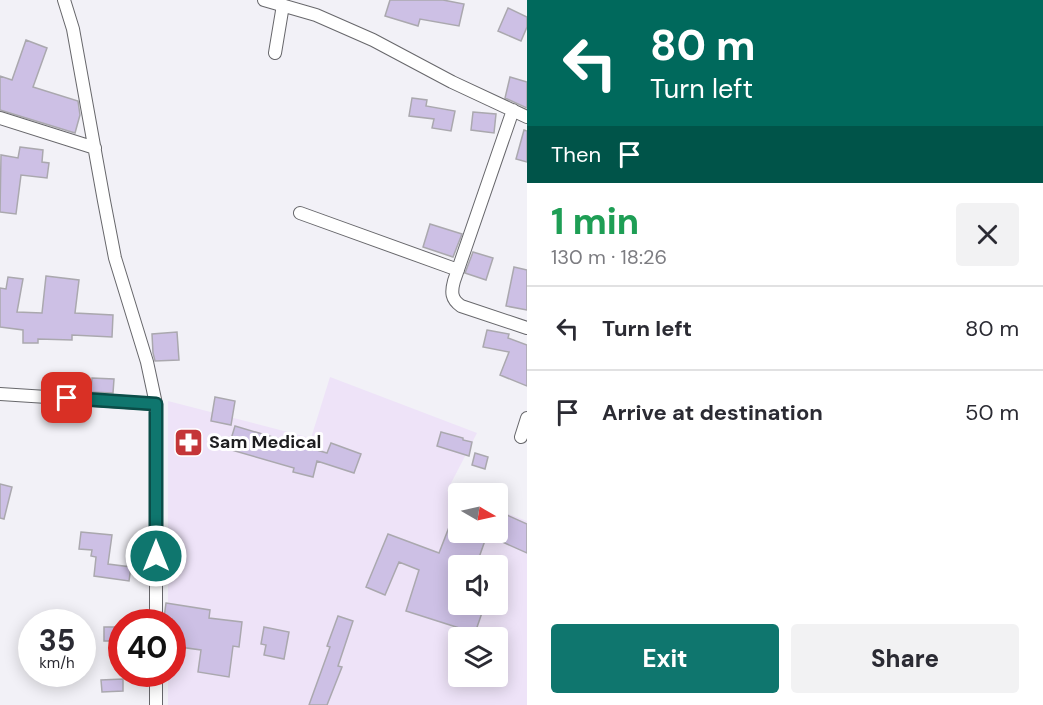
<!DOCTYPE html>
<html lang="en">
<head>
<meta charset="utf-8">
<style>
	:root { --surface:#fff; --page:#f2f2f3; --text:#2b2b33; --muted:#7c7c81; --line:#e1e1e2; --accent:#0f766e }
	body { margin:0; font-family:"DM Sans",sans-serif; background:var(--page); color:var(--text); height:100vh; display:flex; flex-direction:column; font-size:22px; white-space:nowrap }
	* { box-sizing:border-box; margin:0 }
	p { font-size:20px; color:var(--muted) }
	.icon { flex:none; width:33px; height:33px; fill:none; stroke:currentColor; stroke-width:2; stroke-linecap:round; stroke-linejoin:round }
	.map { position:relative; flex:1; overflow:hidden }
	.side { display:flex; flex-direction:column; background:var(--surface); width:516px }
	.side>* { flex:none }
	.top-card { background:#00695c; color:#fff; overflow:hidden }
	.needle { width:39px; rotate:99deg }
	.fabs { position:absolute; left:448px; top:483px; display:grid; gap:12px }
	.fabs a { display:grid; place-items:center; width:60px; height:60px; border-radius:6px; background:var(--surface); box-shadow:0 3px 15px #0003; font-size:30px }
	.speed { position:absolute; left:18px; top:609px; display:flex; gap:12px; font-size:30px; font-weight:700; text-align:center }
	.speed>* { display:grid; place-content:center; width:78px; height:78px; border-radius:50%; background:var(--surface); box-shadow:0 3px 15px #0003; line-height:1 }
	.speed small { font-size:15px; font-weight:400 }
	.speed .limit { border:9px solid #d22; background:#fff; color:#111 }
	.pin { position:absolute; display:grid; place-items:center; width:51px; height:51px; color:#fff; margin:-26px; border-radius:12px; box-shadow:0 3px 9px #0006 }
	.me { position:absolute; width:66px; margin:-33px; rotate:0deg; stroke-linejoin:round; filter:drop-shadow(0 0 4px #0008) }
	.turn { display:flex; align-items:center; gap:21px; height:126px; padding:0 24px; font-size:27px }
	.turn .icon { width:78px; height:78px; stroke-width:2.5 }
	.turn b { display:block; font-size:42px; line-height:51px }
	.then { display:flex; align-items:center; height:57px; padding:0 24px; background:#0003; gap:12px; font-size:22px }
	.round { display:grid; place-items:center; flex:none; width:63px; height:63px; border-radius:6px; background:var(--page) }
	.head { display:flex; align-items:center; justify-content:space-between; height:102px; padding:0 24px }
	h1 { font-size:36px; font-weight:800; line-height:45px; color:#1e9e55 }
	.button { display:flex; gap:12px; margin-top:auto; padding:12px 24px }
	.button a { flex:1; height:69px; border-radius:6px; background:var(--accent); color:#fff; font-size:24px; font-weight:800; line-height:69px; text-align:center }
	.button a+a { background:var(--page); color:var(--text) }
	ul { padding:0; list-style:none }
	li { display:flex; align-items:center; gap:18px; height:84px; padding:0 24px; border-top:2px solid var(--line) }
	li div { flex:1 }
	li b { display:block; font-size:22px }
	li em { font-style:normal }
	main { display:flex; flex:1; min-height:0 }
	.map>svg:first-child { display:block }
	.education { fill:#eee3f8; fill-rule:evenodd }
	.building { fill:#cdc0e5; stroke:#aaa8ae; stroke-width:1.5 }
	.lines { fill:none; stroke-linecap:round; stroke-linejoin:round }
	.minor-casing { stroke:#67676b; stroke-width:14 }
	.minor { stroke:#fff; stroke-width:12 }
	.route-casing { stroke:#0a4d48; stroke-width:15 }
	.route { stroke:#0f766e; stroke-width:10 }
	.labels { text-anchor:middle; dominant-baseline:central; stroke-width:6; stroke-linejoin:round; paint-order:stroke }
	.poi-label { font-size:18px; font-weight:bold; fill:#1e1e20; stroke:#fff; text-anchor:start }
</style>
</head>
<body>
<main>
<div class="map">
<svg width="527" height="705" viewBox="0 0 527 705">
	<rect width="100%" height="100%" fill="#f2f1f7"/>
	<path class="education" d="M 330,377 L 477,433 L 447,491 L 459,496 L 459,532 L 498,532 L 498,510 L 527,521 L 527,705 L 168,705 L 168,674 L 172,674 L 172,622 L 168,622 L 168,401 L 311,438 ZM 459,566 L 498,566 L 498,604 L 459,604 ZM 459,638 L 498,638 L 498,676 L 459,676 Z"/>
	<path class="building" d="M 390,0 L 443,0 L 464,4 L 459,26 L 420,19 L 418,26 L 385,16 Z
		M 508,8 L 527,17 L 527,27 L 521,41 L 498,31 Z
		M 26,40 L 47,48 L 33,87 L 78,101 L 80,115 L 75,133 L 0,110 L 0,76 L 12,80 Z
		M 510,77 L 527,82 L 527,108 L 505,98 Z
		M 412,98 L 427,100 L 426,106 L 455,111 L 451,131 L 432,128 L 434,119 L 409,116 Z
		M 473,112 L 496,114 L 494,133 L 471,130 Z
		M 524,130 L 527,131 L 527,162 L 516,159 Z
		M 20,147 L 43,150 L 42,162 L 49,163 L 47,178 L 21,175 L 16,214 L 0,212 L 1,155 L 18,158 Z
		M 430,224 L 462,234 L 453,257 L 423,247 Z
		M 473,252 L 493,258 L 486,280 L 465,273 Z
		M 514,267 L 527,270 L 527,310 L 506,306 Z
		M 46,276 L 79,280 L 75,313 L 113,315 L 112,337 L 72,335 L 72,340 L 38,339 L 38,343 L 23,343 L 23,330 L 0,327 L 0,288 L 6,289 L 8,277 L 23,279 L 17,312 L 42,313 Z
		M 487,330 L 509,334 L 508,338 L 527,345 L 527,386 L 500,375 L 509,352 L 483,347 Z
		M 177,332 L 179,360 L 155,361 L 153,353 L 152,334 Z
		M 92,378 L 114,379 L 113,393 L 91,392 Z
		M 215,397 L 235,401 L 231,425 L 211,421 Z
		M 235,426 L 327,453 L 331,443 L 361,454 L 354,473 L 317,461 L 313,477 L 293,472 L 294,468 L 228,449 Z
		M 441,432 L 463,438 L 463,440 L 472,442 L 469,456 L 437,446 Z
		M 475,453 L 488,457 L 485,469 L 472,465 Z
		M 0,484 L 12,487 L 4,519 L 0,518 Z
		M 498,511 L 527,524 L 527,553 L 498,540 Z
		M 451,522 L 459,526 L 459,532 L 488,532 L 476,566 L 459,566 L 459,604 L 485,604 L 475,633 L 406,611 L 419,570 L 399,562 L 385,595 L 366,587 L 388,534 L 439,553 Z
		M 81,532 L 112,535 L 108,564 L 131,567 L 129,581 L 94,576 L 96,557 L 91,556 L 92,550 L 79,549 Z
		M 166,603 L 210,610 L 209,618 L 242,622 L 239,647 L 233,646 L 229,677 L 198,672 L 201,650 L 172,646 L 172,619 L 164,618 Z
		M 338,616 L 353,621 L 338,666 L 342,667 L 327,705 L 309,705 L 330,647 L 327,646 Z
		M 104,627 L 121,627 L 121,641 L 104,641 Z
		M 264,627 L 289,632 L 284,659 L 264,655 L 266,645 L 261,644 Z
		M 123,679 L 123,691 L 102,692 L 101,680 Z"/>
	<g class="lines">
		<defs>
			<path id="minor" d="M 64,0 L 73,29 L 104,201 L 115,258 L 147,362 L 156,404 L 156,622
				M 264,0 L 316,15 L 373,40 L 452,82 L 527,117
				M 275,53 L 283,5
				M 513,110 L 454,281 C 451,292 451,299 461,306 L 527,328
				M 0,118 L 95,148
				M 300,213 L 458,270
				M 0,394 L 156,404
				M 521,437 L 527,418
				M 156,674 L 156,705"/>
		</defs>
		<use href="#minor" class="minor-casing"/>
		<use href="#minor" class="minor"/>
	</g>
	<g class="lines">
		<defs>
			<path id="route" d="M 67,398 L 156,404 L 156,556"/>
		</defs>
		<use href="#route" class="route-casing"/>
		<use href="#route" class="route"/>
	</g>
	<defs>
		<symbol id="pharmacy-square" viewBox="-11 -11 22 22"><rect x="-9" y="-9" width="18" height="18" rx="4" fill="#c43538" stroke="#fff"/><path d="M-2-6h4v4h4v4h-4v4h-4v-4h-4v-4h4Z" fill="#fff"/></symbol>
	</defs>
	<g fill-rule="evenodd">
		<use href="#pharmacy-square" x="172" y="426" width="33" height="33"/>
	</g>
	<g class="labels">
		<g class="poi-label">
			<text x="209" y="442">Sam Medical</text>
		</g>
	</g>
</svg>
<div class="fabs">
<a><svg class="needle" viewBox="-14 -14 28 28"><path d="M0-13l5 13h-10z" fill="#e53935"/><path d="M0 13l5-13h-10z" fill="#7c7c81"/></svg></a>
<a><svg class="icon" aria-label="sound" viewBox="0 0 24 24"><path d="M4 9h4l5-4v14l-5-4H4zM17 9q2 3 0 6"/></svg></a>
<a><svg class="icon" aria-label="layers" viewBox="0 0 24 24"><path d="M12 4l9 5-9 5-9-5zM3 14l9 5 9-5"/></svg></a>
</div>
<div class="speed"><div>35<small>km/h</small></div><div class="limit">40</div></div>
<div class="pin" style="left:67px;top:398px;background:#d93025"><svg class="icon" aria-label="arrive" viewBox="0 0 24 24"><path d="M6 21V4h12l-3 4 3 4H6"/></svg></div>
<svg class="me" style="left:156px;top:556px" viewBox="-20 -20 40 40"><circle r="17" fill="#0f766e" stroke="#fff" stroke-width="3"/><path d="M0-11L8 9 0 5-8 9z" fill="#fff"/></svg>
</div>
<section class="side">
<div class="top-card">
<div class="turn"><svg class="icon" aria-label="left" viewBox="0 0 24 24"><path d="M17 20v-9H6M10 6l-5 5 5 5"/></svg><div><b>80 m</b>Turn left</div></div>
<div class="then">Then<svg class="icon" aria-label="arrive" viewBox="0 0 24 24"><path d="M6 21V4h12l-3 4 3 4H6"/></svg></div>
</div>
<div class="head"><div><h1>1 min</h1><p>130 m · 18:26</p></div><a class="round"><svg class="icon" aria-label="close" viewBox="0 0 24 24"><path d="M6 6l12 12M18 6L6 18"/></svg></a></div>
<ul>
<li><svg class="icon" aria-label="left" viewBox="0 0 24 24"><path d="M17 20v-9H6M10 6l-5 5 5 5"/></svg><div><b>Turn left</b></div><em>80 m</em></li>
<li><svg class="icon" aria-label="arrive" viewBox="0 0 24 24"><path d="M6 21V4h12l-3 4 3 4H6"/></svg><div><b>Arrive at destination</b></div><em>50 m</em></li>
</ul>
<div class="button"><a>Exit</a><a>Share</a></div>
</section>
</main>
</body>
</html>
